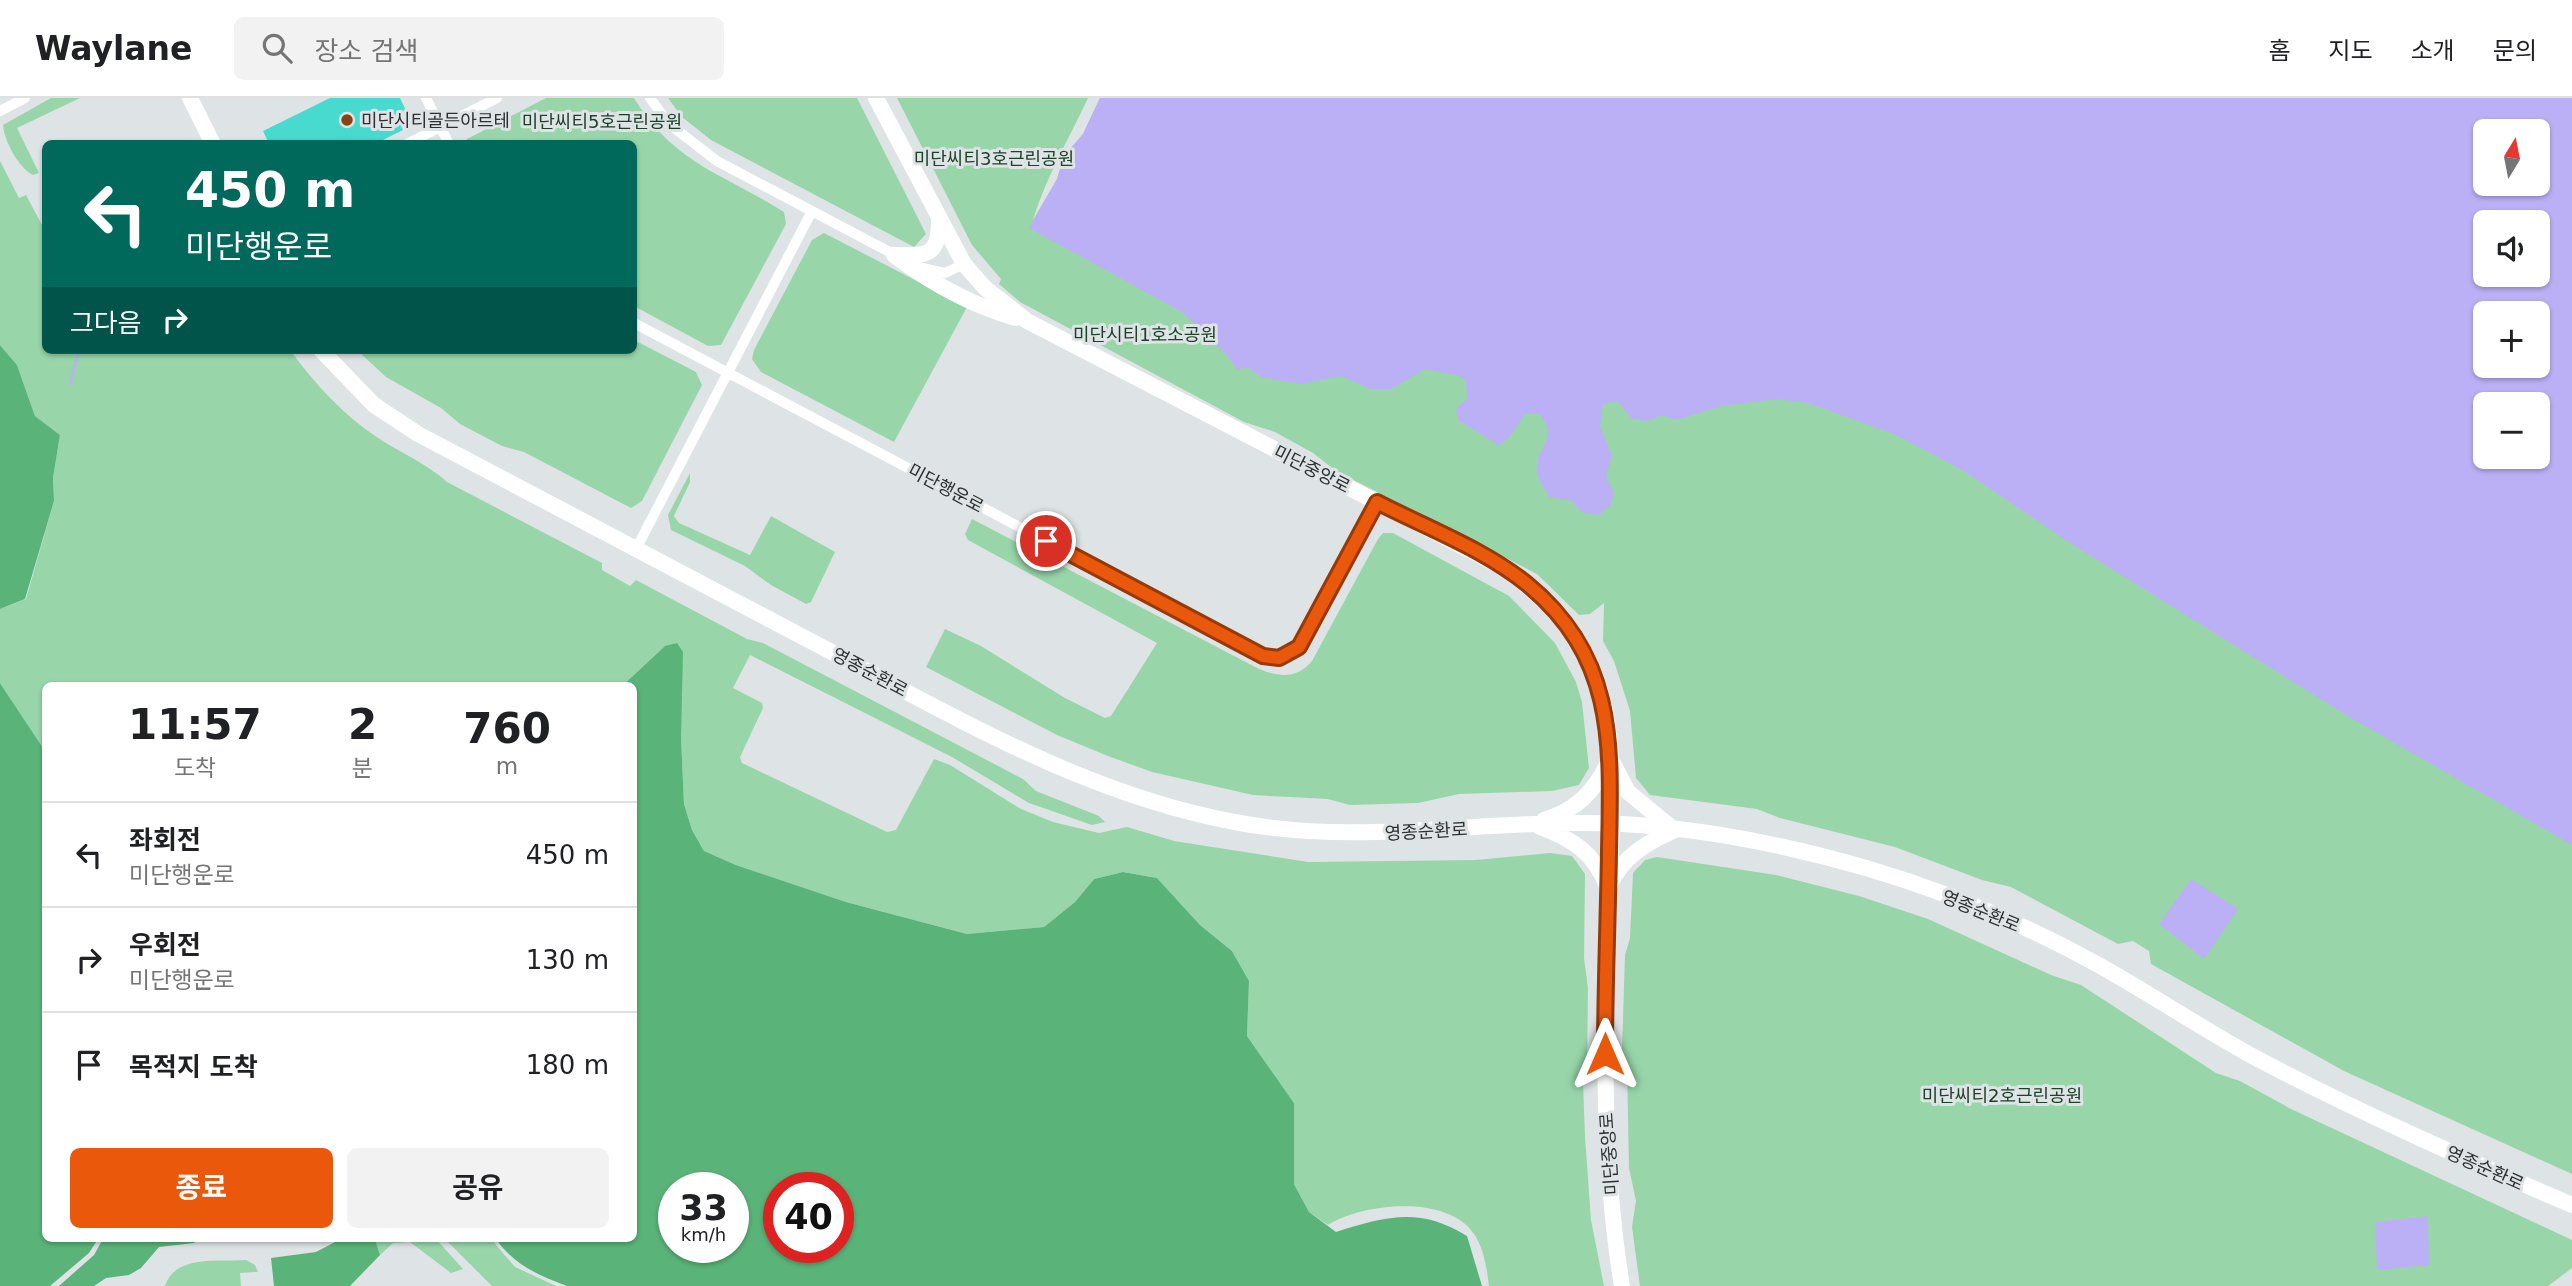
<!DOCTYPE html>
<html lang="ko">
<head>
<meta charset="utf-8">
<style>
	:root { --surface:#fff; --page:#f2f2f2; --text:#202124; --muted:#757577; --line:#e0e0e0; --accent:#ea580c }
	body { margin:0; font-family:"DejaVu Sans","Noto Sans KR",sans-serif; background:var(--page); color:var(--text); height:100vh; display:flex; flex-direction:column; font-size:26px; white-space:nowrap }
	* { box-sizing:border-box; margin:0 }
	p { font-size:23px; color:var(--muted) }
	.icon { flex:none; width:38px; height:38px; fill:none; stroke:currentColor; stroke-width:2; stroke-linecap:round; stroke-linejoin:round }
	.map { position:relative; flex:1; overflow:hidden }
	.drawer { position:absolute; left:42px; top:584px; width:595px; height:560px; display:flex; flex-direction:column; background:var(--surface); border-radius:10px; box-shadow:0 2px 5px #0004 }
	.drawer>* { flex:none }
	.banner { position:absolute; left:42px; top:42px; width:595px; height:214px; border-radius:10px; box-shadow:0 2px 5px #0004; background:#00695c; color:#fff; overflow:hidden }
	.needle { width:46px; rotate:10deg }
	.buttons { position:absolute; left:2473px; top:21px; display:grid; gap:14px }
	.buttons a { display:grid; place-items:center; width:77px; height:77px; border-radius:10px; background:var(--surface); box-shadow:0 2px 5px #0004; font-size:35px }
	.speed { position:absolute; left:658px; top:1074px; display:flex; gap:14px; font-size:35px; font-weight:700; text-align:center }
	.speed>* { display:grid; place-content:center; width:91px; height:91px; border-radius:50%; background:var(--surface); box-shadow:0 2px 5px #0004; line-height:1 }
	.speed small { font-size:18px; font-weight:400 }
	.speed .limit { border:10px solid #d22; background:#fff; color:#111 }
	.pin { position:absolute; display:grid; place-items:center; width:60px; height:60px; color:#fff; margin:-30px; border:4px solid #fff; border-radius:50%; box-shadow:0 2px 7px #0007 }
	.me { position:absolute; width:77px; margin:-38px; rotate:0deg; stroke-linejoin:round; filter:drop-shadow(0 0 5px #0008) }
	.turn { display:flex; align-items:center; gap:24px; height:147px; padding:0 28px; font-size:32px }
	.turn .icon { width:91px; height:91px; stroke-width:2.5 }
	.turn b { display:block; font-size:49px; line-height:60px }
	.then { display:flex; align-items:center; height:66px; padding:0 28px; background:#0003; gap:14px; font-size:26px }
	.eta { display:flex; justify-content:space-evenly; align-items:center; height:119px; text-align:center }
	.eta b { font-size:42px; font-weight:700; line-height:49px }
	.cta { display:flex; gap:14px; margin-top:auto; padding:14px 28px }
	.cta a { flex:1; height:80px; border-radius:10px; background:var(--accent); color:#fff; font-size:28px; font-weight:700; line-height:80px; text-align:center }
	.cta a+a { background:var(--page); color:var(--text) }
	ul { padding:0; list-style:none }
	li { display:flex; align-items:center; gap:21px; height:105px; padding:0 28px; border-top:2px solid var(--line) }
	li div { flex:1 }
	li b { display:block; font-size:26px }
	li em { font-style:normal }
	header { display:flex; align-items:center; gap:42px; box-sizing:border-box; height:98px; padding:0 35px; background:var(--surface); border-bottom:2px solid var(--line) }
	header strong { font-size:33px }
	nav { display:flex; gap:38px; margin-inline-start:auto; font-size:24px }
	.search { width:490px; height:63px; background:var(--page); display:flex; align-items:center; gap:18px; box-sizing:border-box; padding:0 24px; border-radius:10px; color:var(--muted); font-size:26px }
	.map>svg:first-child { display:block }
	.green { fill:#98d6aa; fill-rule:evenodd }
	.forest { fill:#5ab479; fill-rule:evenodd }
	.water { fill:#bbb0f5; fill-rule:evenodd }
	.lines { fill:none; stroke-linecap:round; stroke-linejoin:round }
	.stream { stroke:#bbb0f5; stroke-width:2.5 }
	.building { fill:#48dacf }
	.street { stroke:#fff; stroke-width:10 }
	.secondary { stroke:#fff; stroke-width:16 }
	.route-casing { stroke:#983908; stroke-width:18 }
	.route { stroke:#ea580c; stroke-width:12 }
	.poi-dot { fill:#874317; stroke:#dee3e5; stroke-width:2.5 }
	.labels { text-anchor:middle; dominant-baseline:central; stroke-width:6; stroke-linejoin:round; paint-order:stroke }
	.poi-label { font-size:18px; fill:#2d2f30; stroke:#dee3e5; text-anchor:start }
	.park-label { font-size:18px; fill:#1d4229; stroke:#dee3e5 }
	.street-label { font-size:18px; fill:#2d2f30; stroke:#dee3e5 }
</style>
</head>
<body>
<header>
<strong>Waylane</strong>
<div class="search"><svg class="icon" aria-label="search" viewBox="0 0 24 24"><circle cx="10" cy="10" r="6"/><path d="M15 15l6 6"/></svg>장소 검색</div>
<nav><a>홈</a><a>지도</a><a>소개</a><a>문의</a></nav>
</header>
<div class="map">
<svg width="2572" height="1188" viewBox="0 0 2572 1188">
	<rect width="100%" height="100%" fill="#dee3e5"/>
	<path class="green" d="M 51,0 L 80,0 L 17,30 L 39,75 L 33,77 C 19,70 4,43 3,27 Z
		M 546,0 L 634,0 C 674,66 724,76 784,114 L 786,126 L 721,247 L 708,248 L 634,208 L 634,46 L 466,45 L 467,41 Z
		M 668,0 L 857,0 L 926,136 L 914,149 L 711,42 L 682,19 Z
		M 897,0 L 1088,0 C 1069,41 1046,79 1033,122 L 1057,81 L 1064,58 L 1083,36 L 1100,0 L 2572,0 L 2572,1076 L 2344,973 L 2151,866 L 2149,853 L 2133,843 L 2118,846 L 2011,789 L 1982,782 L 1895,749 L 1780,720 L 1757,711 L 1650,697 L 1636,680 L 1630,613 L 1614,563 L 1603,543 L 1604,505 L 1590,516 L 1579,517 L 1537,476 L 1336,373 L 1313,355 L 1275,334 L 1244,324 L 1020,204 L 999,186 L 1001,181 L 972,147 ZM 2485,33 L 2538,33 L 2538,86 L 2485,86 ZM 2485,124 L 2538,124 L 2538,177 L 2485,177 ZM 2485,215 L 2538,215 L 2538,268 L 2485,268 ZM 2485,306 L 2538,306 L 2538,359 L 2485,359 Z
		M 0,63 L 19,100 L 26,97 L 42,127 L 45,126 L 46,252 L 290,252 C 315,286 342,316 378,340 C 401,355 426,365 447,384 L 602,465 L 602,472 L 630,488 L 636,482 L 747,541 L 763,545 L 1023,681 L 1036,693 L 1099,718 L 1105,724 L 1092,727 L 1029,705 L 952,659 L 750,557 L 733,590 L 762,605 L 763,610 L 740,659 L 742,665 L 887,734 L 896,732 L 934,661 L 950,667 L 1021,711 L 1053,724 L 1099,735 L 1127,729 L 1174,743 L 1308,764 L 1476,762 L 1550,755 L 1572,758 L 1585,776 L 1584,860 L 1588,890 L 1587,967 L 1583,983 L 1585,1039 L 1591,1122 L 1604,1188 L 1489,1188 C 1487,1172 1484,1150 1474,1136 C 1448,1096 1362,1105 1328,1127 L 1309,1114 L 1294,1086 L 1294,1005 L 1247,938 L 1249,883 L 1232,853 L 1200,827 L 1157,780 L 1123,774 L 1094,781 L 1075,804 L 1044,829 L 967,836 L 846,804 L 736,767 L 704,753 L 692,732 L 684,706 L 681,639 L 665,548 L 622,588 L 46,588 L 45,653 L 0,585 L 0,511 L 26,501 L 54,403 L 53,380 L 60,337 L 35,318 L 17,267 L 0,247 Z
		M 824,135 L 967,209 L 894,344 L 761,274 L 752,261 L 754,252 L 812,142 Z
		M 634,242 L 696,274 L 702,287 L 642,403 L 631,410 L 524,354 L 502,348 L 460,326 L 441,310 L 386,279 L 357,252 L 634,252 Z
		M 690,375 L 690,384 L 674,418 L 679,425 L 750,457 L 771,418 L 835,454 L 811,504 L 806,506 L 771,487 L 745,468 L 671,432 L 668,417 Z
		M 972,421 L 1259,571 C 1279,579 1297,581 1312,563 L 1378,441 L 1383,435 L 1393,435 L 1509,498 L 1555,545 L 1576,584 L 1582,604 L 1589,670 L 1579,687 L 1552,693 L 1459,696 L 1418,705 L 1350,707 L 1328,701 L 1253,697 L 1152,674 L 1108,658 L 1057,637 L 926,569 L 945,531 L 981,548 L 1065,600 L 1105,620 L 1111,618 L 1157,545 L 968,442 L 965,436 Z
		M 1657,759 L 1776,777 L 1859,798 L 1928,821 L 2051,877 L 2081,887 L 2216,975 L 2240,983 L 2291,1011 L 2572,1142 L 2572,1170 L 2548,1188 L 1640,1188 L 1632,1129 L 1636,1103 L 1629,1070 L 1627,969 L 1622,951 L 1625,857 L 1630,840 L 1633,775 L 1645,762 Z
		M 375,1141 L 436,1141 L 463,1171 L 451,1175 L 410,1144 L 393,1145 L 380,1157 Z
		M 491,1141 L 515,1169 L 556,1188 L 492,1188 L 446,1142 Z
		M 246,1162 L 255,1167 L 258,1174 L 240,1175 L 241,1188 L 165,1188 C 175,1156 219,1164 246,1162 Z"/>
	<path class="forest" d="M 0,247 L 17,267 L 35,318 L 60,337 L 53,380 L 54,403 L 25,501 L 0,511 Z
		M 677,545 L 683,554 L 681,639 L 684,706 L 692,732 L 704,753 L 736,767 L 846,804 L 967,836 L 1044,829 L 1075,804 L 1094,781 L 1123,774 L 1157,780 L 1200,827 L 1232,853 L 1249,883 L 1247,938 L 1294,1005 L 1294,1086 L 1309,1114 L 1336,1134 C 1387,1118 1420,1109 1467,1138 L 1482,1188 L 567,1188 C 538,1177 514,1167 496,1141 L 634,1141 L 634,588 L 622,588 L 665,548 ZM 674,1090 L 733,1090 L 733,1150 L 674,1150 ZM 779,1090 L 838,1090 L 838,1150 L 779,1150 Z
		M 0,585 L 45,653 L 46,1141 L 98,1141 L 89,1155 L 50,1188 L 0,1188 Z
		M 103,1141 L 198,1141 L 194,1145 L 159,1149 L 141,1170 L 129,1177 L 106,1180 L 94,1188 L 59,1188 L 94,1157 Z
		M 341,1141 L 375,1141 L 380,1157 L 350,1188 L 274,1188 L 271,1160 L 316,1154 Z"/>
	<path class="water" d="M 1100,0 L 2572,0 L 2572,747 L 2346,617 L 2070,445 L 1962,372 L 1894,336 L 1808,305 L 1777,301 L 1722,308 L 1676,322 L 1662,317 L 1648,323 L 1632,321 L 1617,303 L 1603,306 L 1600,328 L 1612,358 L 1606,378 L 1614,395 L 1610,408 L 1598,417 L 1581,414 L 1572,403 L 1549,399 C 1544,388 1535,380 1537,368 C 1539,346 1559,339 1539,316 L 1525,316 L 1508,341 L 1498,347 L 1458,322 L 1456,311 L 1467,300 L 1466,283 L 1460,278 L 1425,271 L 1391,291 L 1370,291 L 1341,278 L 1301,286 L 1261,279 L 1247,269 L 1238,272 L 1225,255 L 1182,214 L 1029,130 L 1057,81 L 1064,58 L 1083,36 ZM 2485,33 L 2538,33 L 2538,86 L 2485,86 ZM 2485,124 L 2538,124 L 2538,177 L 2485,177 ZM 2485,215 L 2538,215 L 2538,268 L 2485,268 ZM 2485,306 L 2538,306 L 2538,359 L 2485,359 Z
		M 2191,781 L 2238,811 L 2204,861 L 2159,826 Z
		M 2428,1118 L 2429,1167 L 2377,1172 L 2375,1124 Z"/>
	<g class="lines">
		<path class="stream" d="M 70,286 L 79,252"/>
	</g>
	<path class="building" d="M 330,0 L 400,0 L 409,19 L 407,25 L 401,28 L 403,32 L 375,46 L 269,46 L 263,33 Z"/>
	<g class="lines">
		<path class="street" d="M 426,0 L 449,46
			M 650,0 L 669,26 L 717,63 L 899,159
			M 0,13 L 25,0
			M 407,46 L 497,0
			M 919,169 L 945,175 L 964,166
			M 634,225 L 1263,558 L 1279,560 L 1299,549 L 1378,404
			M 636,451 L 812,113"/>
		<path class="secondary" d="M 190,0 L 213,46
			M 876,0 L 964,166 L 985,190 L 1027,223 L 1504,470 C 1546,501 1583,538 1599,589 C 1622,661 1609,761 1607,837 C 1604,954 1603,1072 1622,1188
			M 894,157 C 931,185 971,207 1016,220
			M 894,157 C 926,158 939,159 939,122
			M 321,252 L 374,307 L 418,336 C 553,408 688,478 822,549 C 957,620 1088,698 1240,725 C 1357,746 1463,725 1578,725 C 1671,724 1777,744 1866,770 C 1944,793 2022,825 2093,864 C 2148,894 2199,929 2254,959 C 2358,1014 2465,1061 2572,1107
			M 1614,667 L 1628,694 L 1673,731
			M 1544,722 C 1574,713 1596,693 1608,664
			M 1540,729 C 1573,741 1594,755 1607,788
			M 1609,788 C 1623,758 1646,745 1675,732"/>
	</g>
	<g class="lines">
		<defs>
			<path id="route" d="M 1046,443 L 1263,558 L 1279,560 L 1299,549 L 1377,404 C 1427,430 1484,451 1527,486 C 1617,560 1611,648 1609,753 C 1608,821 1605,888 1605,956"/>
		</defs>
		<use href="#route" class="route-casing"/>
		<use href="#route" class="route"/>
	</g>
	<circle class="poi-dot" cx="347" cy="22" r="7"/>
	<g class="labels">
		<g class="poi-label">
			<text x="361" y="22">미단시티골든아르테</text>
		</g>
		<g class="park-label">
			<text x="602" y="23">미단씨티5호근린공원</text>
			<text x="994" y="60">미단씨티3호근린공원</text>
			<text x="1145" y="236">미단시티1호소공원</text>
			<text x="2002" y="997">미단씨티2호근린공원</text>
		</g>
		<g class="street-label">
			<text transform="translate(1312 371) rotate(27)">미단중앙로</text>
			<text transform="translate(946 390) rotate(28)">미단행운로</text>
			<text transform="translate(870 574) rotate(28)">영종순환로</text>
			<text transform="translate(1426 733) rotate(-3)">영종순환로</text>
			<text transform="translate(1981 813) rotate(22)">영종순환로</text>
			<text transform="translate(1609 1056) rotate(-94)">미단중앙로</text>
			<text transform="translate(2485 1070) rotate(24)">영종순환로</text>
		</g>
	</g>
</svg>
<div class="buttons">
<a><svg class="needle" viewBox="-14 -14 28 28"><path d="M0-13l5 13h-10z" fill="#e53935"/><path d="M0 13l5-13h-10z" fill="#757577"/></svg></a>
<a><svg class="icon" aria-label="sound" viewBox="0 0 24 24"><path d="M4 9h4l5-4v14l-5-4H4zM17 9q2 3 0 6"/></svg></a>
<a>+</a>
<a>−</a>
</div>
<div class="speed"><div>33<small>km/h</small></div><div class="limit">40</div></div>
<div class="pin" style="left:1046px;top:443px;background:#d93025"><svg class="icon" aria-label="arrive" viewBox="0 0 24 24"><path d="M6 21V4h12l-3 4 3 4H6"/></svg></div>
<svg class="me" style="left:1605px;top:956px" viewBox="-20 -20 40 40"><path d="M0-17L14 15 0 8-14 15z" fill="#ea580c" stroke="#fff" stroke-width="4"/></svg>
<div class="banner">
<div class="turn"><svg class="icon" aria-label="left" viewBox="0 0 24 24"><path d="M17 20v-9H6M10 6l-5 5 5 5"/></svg><div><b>450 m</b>미단행운로</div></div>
<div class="then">그다음<svg class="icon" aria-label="right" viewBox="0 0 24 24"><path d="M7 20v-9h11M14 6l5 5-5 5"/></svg></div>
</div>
<section class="drawer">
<div class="eta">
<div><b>11:57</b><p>도착</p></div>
<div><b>2</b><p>분</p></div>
<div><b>760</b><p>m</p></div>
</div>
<ul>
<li><svg class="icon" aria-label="left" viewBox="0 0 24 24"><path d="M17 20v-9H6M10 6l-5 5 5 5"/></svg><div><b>좌회전</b><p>미단행운로</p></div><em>450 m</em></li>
<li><svg class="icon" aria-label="right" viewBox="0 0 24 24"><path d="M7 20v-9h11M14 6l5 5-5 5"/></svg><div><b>우회전</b><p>미단행운로</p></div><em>130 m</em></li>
<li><svg class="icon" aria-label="arrive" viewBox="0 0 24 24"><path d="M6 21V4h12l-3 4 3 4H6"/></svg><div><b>목적지 도착</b></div><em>180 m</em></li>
</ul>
<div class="cta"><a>종료</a><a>공유</a></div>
</section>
</div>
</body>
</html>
